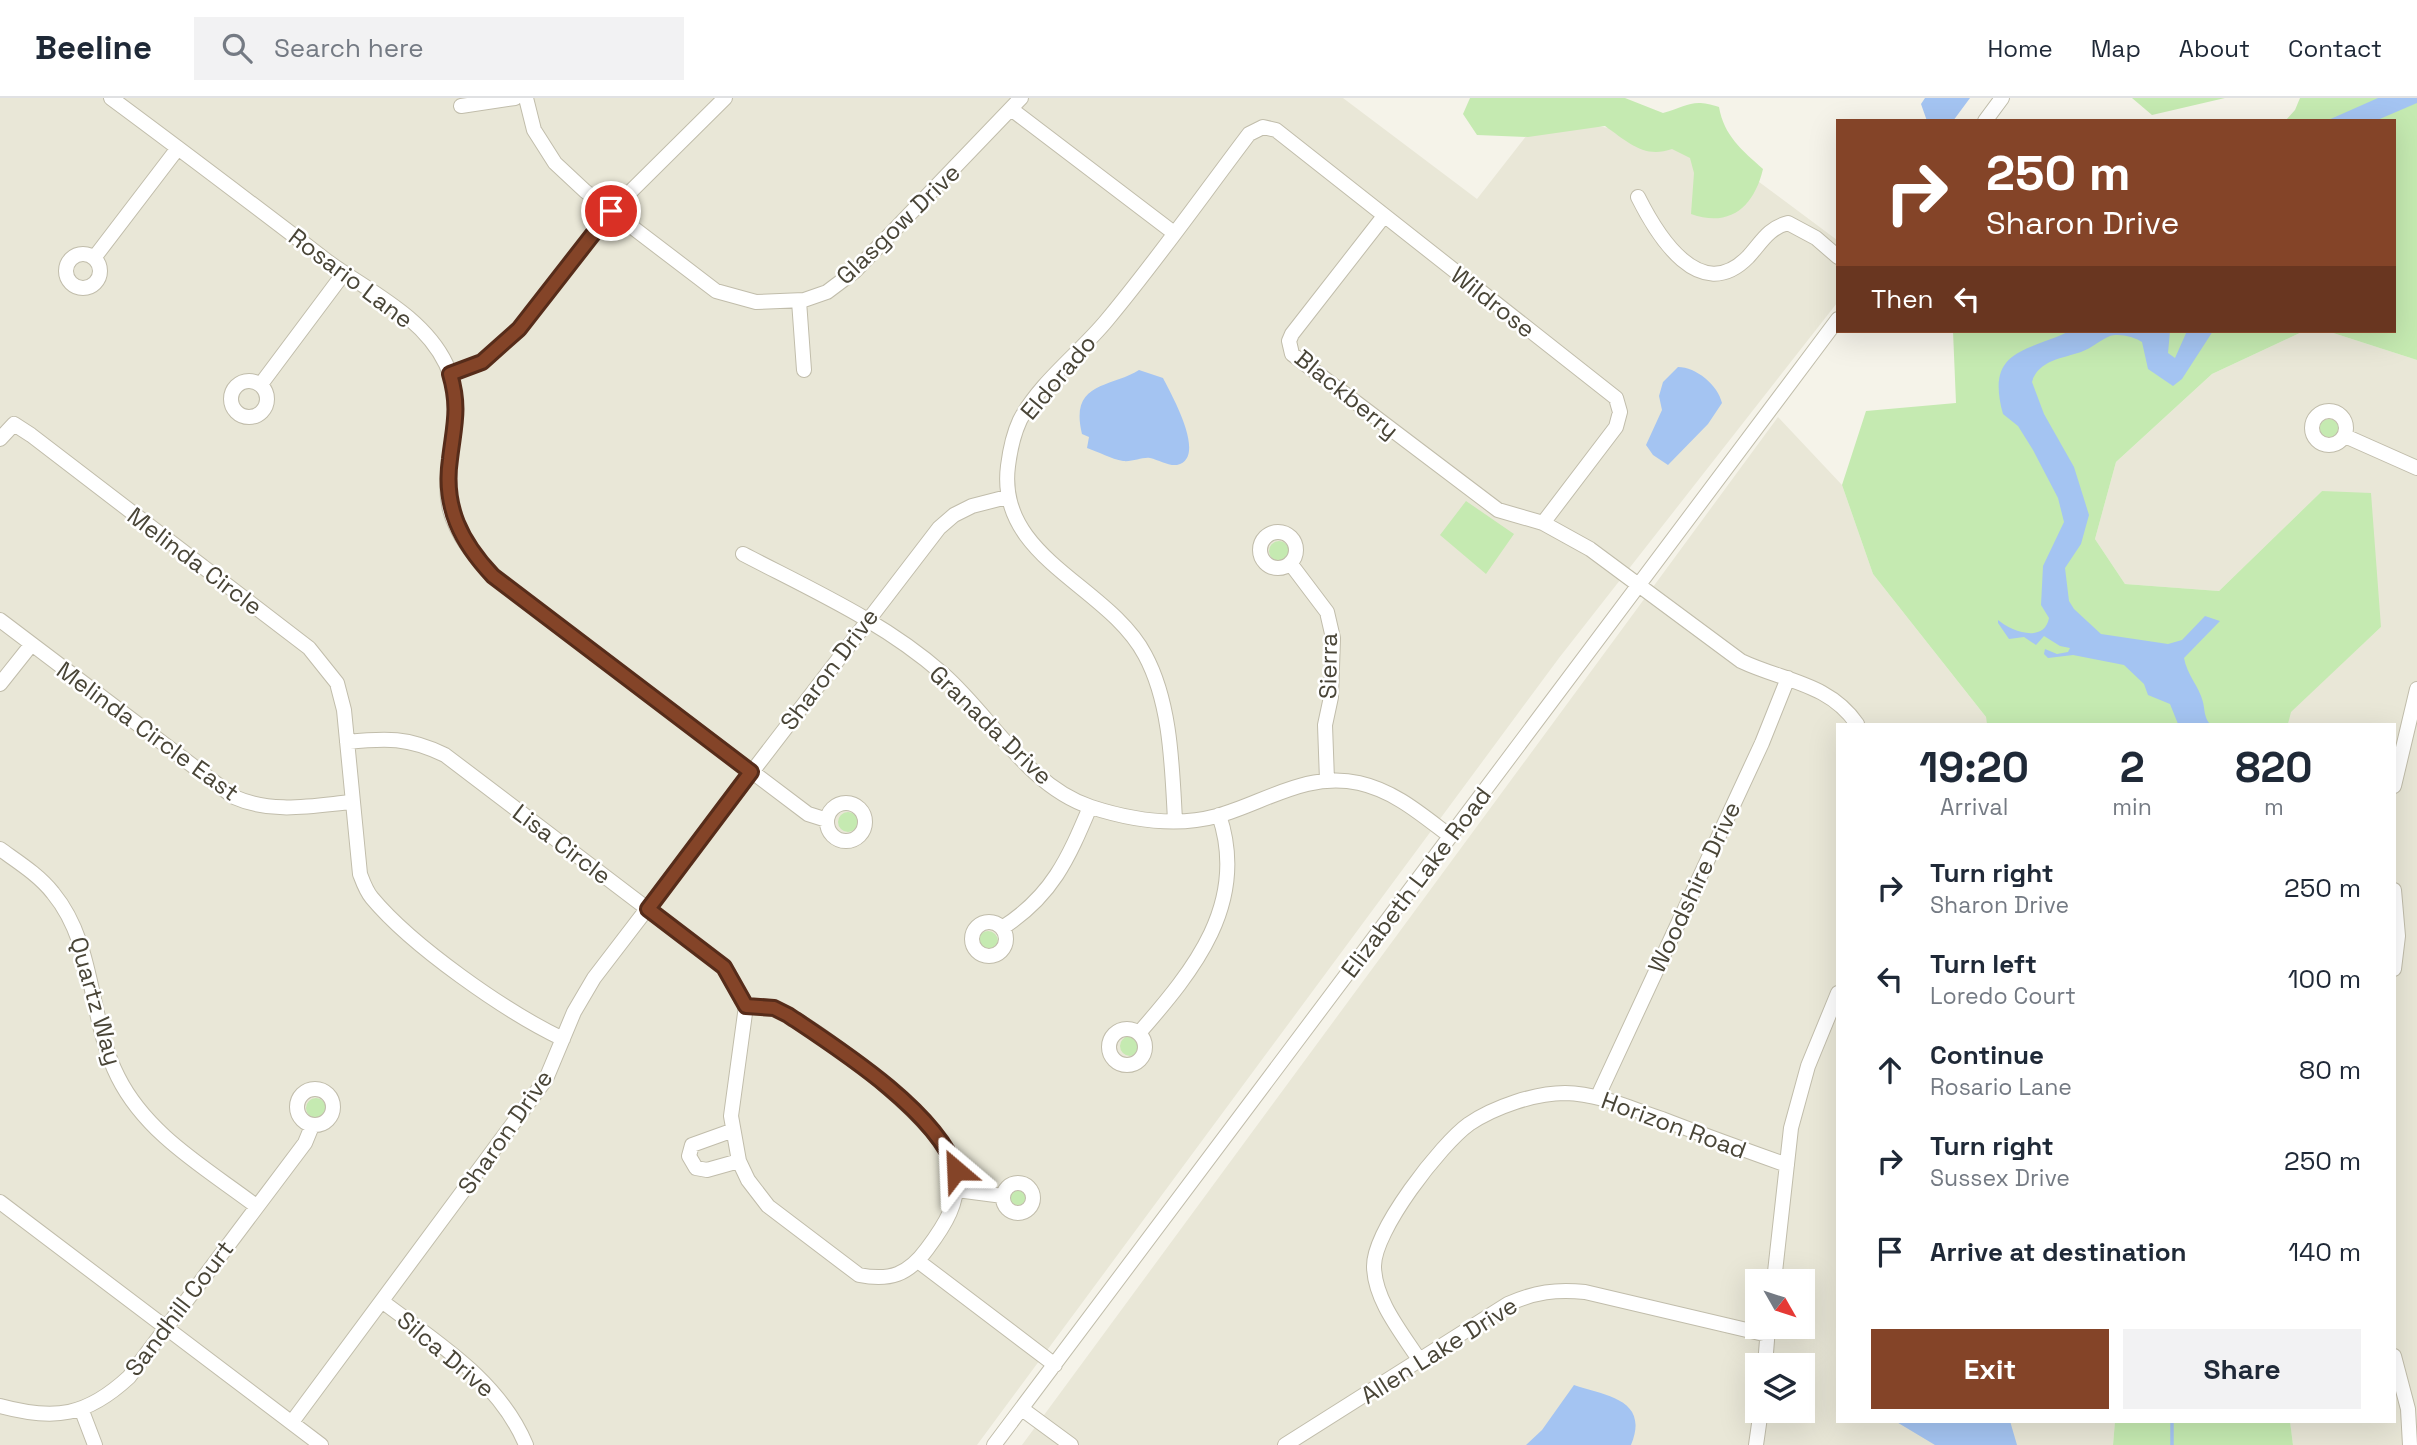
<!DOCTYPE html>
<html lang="en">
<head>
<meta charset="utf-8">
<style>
	:root { --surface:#fff; --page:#f2f2f3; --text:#1f2937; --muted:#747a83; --line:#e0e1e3; --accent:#844428 }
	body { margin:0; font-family:"Space Grotesk",sans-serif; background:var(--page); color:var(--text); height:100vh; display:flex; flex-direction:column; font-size:26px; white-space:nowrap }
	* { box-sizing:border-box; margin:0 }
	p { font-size:23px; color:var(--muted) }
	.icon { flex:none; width:38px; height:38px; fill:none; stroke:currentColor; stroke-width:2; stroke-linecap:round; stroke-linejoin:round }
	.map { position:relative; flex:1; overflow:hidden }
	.drawer { position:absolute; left:1836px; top:625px; width:560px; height:700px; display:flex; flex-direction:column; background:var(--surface); border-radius:0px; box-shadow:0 7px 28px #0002 }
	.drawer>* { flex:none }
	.top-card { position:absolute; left:1836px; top:21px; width:560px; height:214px; border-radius:0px; box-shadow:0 7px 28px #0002; background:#844428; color:#fff; overflow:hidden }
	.needle { width:46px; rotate:129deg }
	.buttons { position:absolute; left:1745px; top:1171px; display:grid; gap:14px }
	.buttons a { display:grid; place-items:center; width:70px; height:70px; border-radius:0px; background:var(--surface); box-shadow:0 7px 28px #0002; font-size:35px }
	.pin { position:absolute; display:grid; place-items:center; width:60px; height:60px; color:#fff; margin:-30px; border:4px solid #fff; border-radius:50%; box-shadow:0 2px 7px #0007 }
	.me { position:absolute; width:77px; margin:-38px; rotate:334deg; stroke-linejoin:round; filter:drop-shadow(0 0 5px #0008) }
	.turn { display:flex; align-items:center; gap:24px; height:147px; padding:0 35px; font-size:32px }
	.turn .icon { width:91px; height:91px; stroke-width:2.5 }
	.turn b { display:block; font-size:49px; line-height:60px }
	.then { display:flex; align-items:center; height:66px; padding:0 35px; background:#0003; gap:14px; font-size:26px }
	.eta { display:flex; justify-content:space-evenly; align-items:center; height:119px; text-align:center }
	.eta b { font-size:42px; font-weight:700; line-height:49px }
	.action { display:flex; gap:14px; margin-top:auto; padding:14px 35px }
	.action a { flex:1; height:80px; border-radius:0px; background:var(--accent); color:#fff; font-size:28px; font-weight:700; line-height:80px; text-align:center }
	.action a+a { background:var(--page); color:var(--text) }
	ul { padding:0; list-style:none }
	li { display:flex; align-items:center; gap:21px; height:91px; padding:0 35px }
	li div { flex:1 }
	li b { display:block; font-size:26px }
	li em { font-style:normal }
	header { display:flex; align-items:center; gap:42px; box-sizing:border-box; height:98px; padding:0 35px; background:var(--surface); border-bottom:2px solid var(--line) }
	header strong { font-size:33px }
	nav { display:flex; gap:38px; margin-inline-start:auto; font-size:24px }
	.search { width:490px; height:63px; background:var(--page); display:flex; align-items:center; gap:18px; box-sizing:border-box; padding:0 24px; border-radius:0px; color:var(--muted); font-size:26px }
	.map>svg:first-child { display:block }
	.residential { fill:#e9e7d7; fill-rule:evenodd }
	.green { fill:#c5eab1 }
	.water { fill:#a4c4f2 }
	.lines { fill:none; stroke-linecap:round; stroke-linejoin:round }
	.stream { stroke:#a4c4f2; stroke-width:3.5 }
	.minor-casing { stroke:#c1bdab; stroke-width:16 }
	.minor { stroke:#fff; stroke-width:14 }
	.route-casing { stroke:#562c1a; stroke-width:18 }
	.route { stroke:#844428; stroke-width:12 }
	.labels { text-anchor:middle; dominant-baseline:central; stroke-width:5; stroke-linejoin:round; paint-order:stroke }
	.street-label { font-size:24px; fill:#494537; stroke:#fff }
</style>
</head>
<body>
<header>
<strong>Beeline</strong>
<div class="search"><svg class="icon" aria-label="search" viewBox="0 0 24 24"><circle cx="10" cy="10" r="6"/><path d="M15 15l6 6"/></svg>Search here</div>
<nav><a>Home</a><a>Map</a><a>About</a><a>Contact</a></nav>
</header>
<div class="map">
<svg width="2417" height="1347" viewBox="0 0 2417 1347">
	<rect width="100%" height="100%" fill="#f5f3e9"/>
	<path class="residential" d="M 0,0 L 1343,0 L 1477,101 L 1541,19 L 1708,46 L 1837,142 L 1837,205 L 1559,560 L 977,1347 L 0,1347 Z
		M 2304,233 L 2327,233 L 2417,262 L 2417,1347 L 2293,1347 L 2290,1323 L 2394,1323 L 2394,626 L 2288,626 L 2290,614 L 2381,529 L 2322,393 L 2219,493 L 2125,486 L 2095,441 L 2116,364 L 2212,276 Z
		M 1778,319 L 1842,387 L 1873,476 L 1986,619 L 1988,626 L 1838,626 L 1838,1323 L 1958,1323 L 1976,1347 L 1022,1347 ZM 1757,1183 L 1802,1183 L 1802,1228 L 1757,1228 ZM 1757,1267 L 1802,1267 L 1802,1312 L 1757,1312 Z
		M 1996,1323 L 2115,1323 L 2113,1347 L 1991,1347 Z"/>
	<path class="green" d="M 1470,0 L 1625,0 L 1663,15 C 1688,8 1692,0 1719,9 C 1724,38 1742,52 1763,71 C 1754,109 1730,130 1691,116 L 1694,75 L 1690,60 L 1672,51 C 1644,61 1628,44 1605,28 L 1528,39 L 1477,37 L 1463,16 Z
		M 2132,0 L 2225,0 L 2152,17 Z
		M 2300,0 L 2417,0 L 2417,262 L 2327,233 L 2394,233 L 2394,23 L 2285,23 L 2295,12 Z
		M 1953,233 L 2304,233 L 2212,276 L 2116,364 L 2095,441 L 2125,486 L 2219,493 L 2322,393 L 2371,395 L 2381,529 L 2291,614 L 2288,626 L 1987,626 L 1986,619 L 1873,476 L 1842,387 L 1866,313 L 1956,305 Z
		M2319 331a10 10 0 1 1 20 0a10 10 0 1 1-20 0Z
		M 1466,403 L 1514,436 L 1486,476 L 1440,437 Z
		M1269 453a10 10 0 1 1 20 0a10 10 0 1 1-20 0Z
		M838 724a10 10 0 1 1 20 0a10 10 0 1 1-20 0Z
		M978 843a10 10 0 1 1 20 0a10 10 0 1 1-20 0Z
		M1120 948a10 10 0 1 1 20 0a10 10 0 1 1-20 0Z
		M306 1010a10 10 0 1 1 20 0a10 10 0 1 1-20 0Z
		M1008 1099a10 10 0 1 1 20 0a10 10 0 1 1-20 0Z
		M 2115,1323 L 2290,1323 L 2293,1347 L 2113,1347 Z"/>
	<path class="water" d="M 1925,0 L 1970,0 L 1953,23 L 1927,23 L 1921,6 Z
		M 2378,0 L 2417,0 L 2417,5 L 2375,23 L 2326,23 Z
		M 2070,233 L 2170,233 L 2168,255 L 2175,260 L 2187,233 L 2213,233 L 2182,281 L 2173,288 L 2148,271 L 2142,244 C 2135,239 2119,235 2110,238 C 2100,242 2092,250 2081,254 C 2064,260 2038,262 2032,284 L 2044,316 L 2074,369 L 2089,417 L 2081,446 L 2065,470 L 2069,503 L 2074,511 L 2101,536 L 2168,546 L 2182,542 L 2205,518 L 2220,523 L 2184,560 C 2187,577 2199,588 2203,604 C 2205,613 2204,619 2210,626 L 2178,626 L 2170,606 L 2148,597 L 2144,586 L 2124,567 L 2073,557 L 2048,560 L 2044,556 L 2045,551 L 2057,556 L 2068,554 L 2070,550 L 2060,548 L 2044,538 L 2036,547 L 2024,539 L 2009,541 L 1998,525 L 1998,522 C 2011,533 2044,546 2049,520 L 2041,507 L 2043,468 L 2064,424 L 2058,400 L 2033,352 L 2018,328 L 2003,316 C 1985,251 2026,254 2070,233 Z
		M 1678,269 C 1696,269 1718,287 1722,305 L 1708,326 L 1668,367 L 1653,357 L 1646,347 L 1662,312 L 1659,298 L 1663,284 Z
		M 1139,272 L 1163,280 C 1171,296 1208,360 1177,367 C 1168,368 1159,362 1150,360 C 1142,359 1133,364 1123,363 C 1111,361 1099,354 1087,350 L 1089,339 L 1082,336 C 1069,283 1111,290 1139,272 Z
		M 1574,1287 C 1606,1298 1650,1301 1631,1347 L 1526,1347 L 1542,1332 Z
		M 1895,1323 L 2010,1323 L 2017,1347 L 1935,1347 Z"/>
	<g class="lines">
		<path class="stream" d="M 2172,1323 L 2172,1347"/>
		<defs>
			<path id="minor" d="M 111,0 C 184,54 255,108 327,163 C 368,193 423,218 446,266 C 470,319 438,361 450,412 C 457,438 475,459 493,478 L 808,716 L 827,722
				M 526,0 L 534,32 L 555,65 L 585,93 L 716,193 L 756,204 L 804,202 L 827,194 L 855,173 L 1021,0
				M 461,8 L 515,0
				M 1011,11 L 1174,135
				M 1985,23 L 2002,0
				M 1638,99 C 1657,137 1700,208 1748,159 C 1761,145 1768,130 1788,125 L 1816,140 L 1838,159
				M 1384,118 L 1292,236 L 1289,243 L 1292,256 L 1498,412 L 1543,425 L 1590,451 L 1741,563 C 1783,583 1829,585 1857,626
				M66 173a17 17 0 1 1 34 0a17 17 0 1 1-34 0Z
				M 94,160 L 178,50
				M 799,203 L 804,272
				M 450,276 L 482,264 L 519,231 L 611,113 L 725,0
				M231 301a18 18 0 1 1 36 0a18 18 0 1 1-36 0Z
				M 261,286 L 344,175
				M2312 330a17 17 0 1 1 34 0a17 17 0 1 1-34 0Z
				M 2345,338 L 2417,370
				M 0,341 L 14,326 L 31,337 L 309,550 L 337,585 L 344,612 L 360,776 C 363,784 366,793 372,800 C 412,848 506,914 563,941
				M1260 452a18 18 0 1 1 36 0a18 18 0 1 1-36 0Z
				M 743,456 C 812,492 884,524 943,576 C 992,619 1027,688 1091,709 C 1131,722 1176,729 1217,718 C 1264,705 1307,673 1359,685 C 1395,693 1422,717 1450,738
				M 1290,465 L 1327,514 L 1333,540 L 1331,599 L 1325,627 L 1327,682
				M 0,522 L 234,699 C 272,716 311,708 351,704
				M 0,586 L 31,547
				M 347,644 C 386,640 408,639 445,657 L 724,869 L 746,908 L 731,1018 L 739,1063 L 748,1082 L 768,1108 L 859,1177 C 890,1183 908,1177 927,1151 C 945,1127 960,1104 956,1073 C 949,1030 818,929 777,911 C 767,907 756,908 746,908
				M 2394,688 L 2417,591
				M827 724a19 19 0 1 1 38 0a19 19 0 1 1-38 0Z
				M 1175,722 C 1172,669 1171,605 1145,557 C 1108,487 996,460 1008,368 C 1010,352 1013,337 1020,322 C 1040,284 1080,255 1107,222 C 1157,162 1202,98 1249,36 L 1263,29 L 1276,32 L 1616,300 L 1620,314 L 1616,329 L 1543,425
				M 0,751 C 18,764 39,777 53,795 C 96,847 88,920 118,979 C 147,1037 206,1070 256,1108
				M 2394,792 L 2398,838 L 2394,871
				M972 841a17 17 0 1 1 34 0a17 17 0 1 1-34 0Z
				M 1002,830 C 1052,798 1068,761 1090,709
				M1109 949a18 18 0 1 1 36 0a18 18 0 1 1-36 0Z
				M 1139,935 C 1194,872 1249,805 1219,717
				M297 1009a18 18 0 1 1 36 0a18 18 0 1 1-36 0Z
				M 1598,998 L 1762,645 L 1788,580
				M 731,1033 L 692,1047 L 689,1058 L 696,1070 L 707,1072 L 739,1063
				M1003 1100a15 15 0 1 1 30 0a15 15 0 1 1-30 0Z
				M 957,1092 L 1003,1098
				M 0,1104 L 321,1347
				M 918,1163 L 1055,1267
				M 1774,1183 L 1791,1030 L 1808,968 L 1838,895
				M 383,1204 C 437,1245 499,1282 526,1347
				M 2394,1258 L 2408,1311 L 2410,1347
				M 1420,1263 C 1402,1235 1375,1203 1374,1169 C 1373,1133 1441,1046 1469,1026 C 1494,1009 1535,995 1565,995 C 1600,996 1629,1010 1662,1021 C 1703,1037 1745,1052 1787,1067
				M 1765,1267 L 1768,1230
				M 0,1308 C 55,1323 87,1318 129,1279 L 305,1045 L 312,1028
				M 1022,1311 L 1071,1347
				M 82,1313 L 95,1347
				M 292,1324 L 546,981 L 574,914 L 594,880 L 939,430 L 954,417 L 972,408 L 1007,399
				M 994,1347 L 1838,221
				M 1285,1347 L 1508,1206 C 1535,1194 1556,1191 1585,1194 L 1768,1237
				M 1756,1347 L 1761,1312"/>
		</defs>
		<use href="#minor" class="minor-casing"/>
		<use href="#minor" class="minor"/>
	</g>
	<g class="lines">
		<defs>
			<path id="route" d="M 611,113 L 519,231 L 482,264 L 450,276 C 460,310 454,327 450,361 C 443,409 461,444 493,478 L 751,674 L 648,811 L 724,869 L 746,908 L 774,910 L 788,917 C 839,951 936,1013 956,1072"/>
		</defs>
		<use href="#route" class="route-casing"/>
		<use href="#route" class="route"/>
	</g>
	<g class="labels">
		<g class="street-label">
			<text transform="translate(898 126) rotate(-44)">Glasgow Drive</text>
			<text transform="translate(351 180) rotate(37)">Rosario Lane</text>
			<text transform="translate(1493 204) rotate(38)">Wildrose</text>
			<text transform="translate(1058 279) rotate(-50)">Eldorado</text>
			<text transform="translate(1347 296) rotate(39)">Blackberry</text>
			<text transform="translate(195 463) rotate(37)">Melinda Circle</text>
			<text transform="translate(1328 568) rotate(-89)">Sierra</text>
			<text transform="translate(829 571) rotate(-53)">Sharon Drive</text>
			<text transform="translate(991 627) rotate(44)">Granada Drive</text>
			<text transform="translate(148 633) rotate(36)">Melinda Circle East</text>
			<text transform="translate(562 746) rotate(37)">Lisa Circle</text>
			<text transform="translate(1416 784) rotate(-53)">Elizabeth Lake Road</text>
			<text transform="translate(1694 789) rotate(-65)">Woodshire Drive</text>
			<text transform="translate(96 903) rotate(74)">Quartz Way</text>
			<text transform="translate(1674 1027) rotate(20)">Horizon Road</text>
			<text transform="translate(505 1034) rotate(-55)">Sharon Drive</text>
			<text transform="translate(179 1210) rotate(-53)">Sandhill Court</text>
			<text transform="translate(1439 1252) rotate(-32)">Allen Lake Drive</text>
			<text transform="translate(446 1256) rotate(40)">Silca Drive</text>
		</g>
	</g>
</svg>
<div class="buttons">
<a><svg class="needle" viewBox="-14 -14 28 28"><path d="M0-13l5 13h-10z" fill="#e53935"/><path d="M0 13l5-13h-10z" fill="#747a83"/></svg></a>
<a><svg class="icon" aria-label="layers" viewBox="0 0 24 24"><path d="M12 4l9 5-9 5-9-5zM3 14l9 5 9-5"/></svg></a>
</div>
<div class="pin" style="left:611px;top:113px;background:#d93025"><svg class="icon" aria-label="arrive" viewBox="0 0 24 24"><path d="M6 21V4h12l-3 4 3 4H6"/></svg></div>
<svg class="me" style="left:956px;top:1072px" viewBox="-20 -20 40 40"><path d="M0-17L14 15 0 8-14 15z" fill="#844428" stroke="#fff" stroke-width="4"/></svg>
<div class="top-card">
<div class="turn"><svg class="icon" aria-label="right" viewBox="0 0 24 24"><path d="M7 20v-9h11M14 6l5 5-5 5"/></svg><div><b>250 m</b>Sharon Drive</div></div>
<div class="then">Then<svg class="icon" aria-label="left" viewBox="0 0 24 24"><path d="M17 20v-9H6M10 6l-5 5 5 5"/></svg></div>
</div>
<section class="drawer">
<div class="eta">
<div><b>19:20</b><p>Arrival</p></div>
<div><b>2</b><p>min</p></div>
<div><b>820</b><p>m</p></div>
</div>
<ul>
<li><svg class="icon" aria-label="right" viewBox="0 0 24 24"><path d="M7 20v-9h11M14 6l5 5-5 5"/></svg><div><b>Turn right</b><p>Sharon Drive</p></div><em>250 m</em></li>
<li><svg class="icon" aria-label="left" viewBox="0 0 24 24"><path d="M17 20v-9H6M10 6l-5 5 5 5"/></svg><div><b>Turn left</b><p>Loredo Court</p></div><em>100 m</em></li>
<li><svg class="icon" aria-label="ahead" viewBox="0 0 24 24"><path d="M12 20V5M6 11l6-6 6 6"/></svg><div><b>Continue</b><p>Rosario Lane</p></div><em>80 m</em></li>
<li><svg class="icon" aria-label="right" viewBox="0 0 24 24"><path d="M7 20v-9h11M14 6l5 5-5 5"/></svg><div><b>Turn right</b><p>Sussex Drive</p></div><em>250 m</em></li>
<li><svg class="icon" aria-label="arrive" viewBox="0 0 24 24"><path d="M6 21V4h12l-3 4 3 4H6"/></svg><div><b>Arrive at destination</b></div><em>140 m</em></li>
</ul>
<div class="action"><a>Exit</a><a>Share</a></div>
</section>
</div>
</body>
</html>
